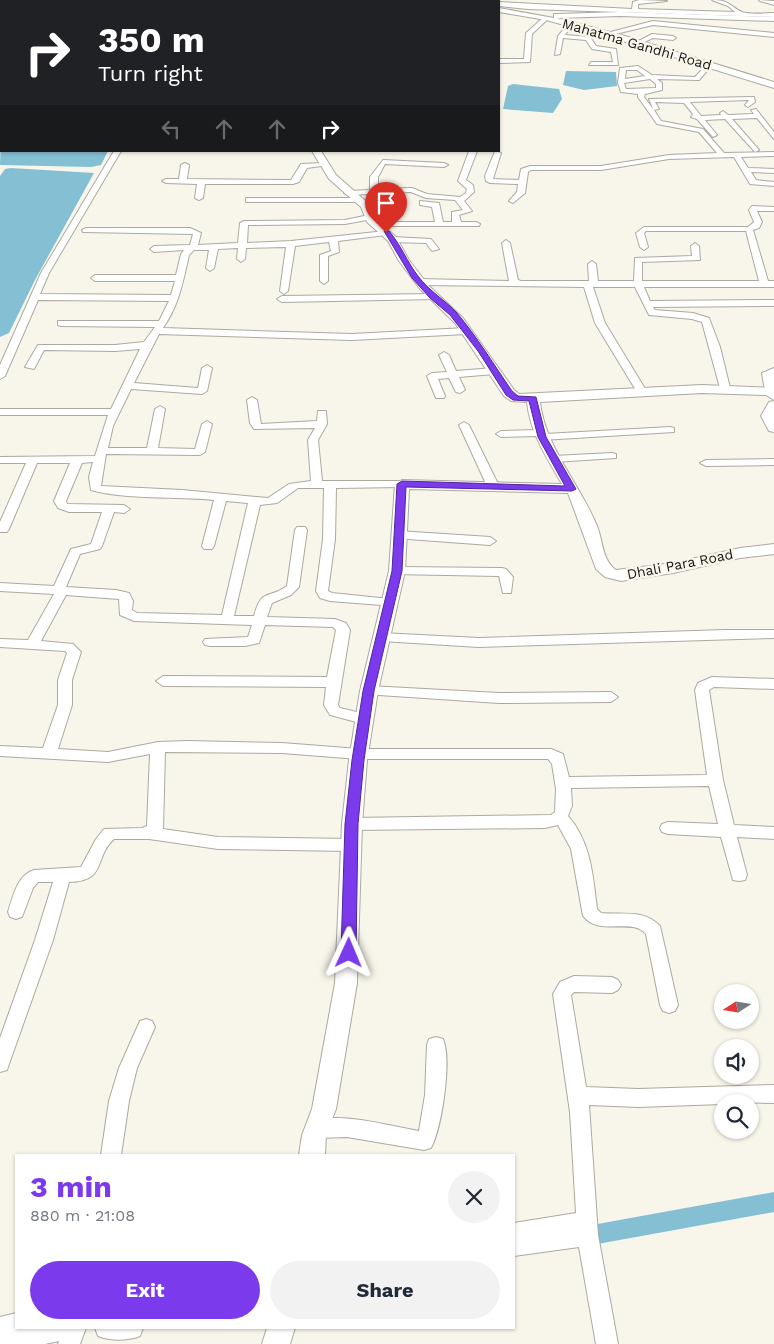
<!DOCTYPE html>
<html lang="en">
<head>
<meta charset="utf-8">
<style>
	:root { --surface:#fff; --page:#f2f2f3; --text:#1f2937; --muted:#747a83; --accent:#7c3aed }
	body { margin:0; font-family:"Work Sans",sans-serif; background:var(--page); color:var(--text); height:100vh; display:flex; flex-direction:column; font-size:19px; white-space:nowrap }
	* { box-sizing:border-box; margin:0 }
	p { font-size:16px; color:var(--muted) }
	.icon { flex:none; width:28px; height:28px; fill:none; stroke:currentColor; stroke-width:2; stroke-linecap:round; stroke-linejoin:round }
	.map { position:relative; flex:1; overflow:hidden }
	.panel { position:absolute; left:15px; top:1154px; width:500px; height:175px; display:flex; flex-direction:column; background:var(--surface); border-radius:0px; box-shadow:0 1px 4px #0004 }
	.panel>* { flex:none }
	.guide { position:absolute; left:0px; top:0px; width:500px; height:152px; box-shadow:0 1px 4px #0004; background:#202124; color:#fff; overflow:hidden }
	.needle { width:32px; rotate:258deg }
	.fabs { position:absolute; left:714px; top:984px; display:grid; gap:10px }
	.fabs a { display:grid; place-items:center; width:45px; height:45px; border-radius:50%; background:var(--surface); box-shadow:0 1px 4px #0004; font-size:25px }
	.pin { position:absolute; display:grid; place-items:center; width:42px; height:42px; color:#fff; margin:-51px -21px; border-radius:50% 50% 50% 0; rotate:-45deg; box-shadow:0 0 5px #0007 }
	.pin .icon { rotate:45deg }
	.me { position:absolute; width:55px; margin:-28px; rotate:1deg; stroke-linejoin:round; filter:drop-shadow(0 0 4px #0008) }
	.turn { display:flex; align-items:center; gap:18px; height:105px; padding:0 15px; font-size:22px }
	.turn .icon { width:65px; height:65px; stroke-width:2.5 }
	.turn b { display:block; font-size:35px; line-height:42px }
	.lanes { display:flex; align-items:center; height:48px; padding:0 15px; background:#0003; justify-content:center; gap:25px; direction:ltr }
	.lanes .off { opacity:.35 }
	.round { display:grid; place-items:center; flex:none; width:52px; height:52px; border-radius:26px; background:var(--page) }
	.summary { display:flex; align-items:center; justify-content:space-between; height:85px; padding:0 15px }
	h1 { font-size:30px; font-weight:700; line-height:38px; color:var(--accent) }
	.action { display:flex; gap:10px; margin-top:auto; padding:10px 15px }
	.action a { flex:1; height:58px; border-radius:30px; background:var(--accent); color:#fff; font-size:20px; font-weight:700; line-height:58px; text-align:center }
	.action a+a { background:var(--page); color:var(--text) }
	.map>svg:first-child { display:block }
	.water { fill:#84bfd3 }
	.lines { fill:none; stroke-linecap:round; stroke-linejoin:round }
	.canal { fill:#84bfd3; fill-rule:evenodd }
	.minor-casing { stroke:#aca9a0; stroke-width:2 }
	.tertiary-casing { stroke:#aca9a0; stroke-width:2 }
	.secondary-casing { stroke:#aca9a0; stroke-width:2 }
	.minor { fill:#fff; fill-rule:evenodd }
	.tertiary { fill:#fff; fill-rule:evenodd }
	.secondary { fill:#fff; fill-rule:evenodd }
	.route { fill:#7c3aed; stroke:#51269a }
	.labels { text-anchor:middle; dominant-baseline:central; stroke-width:5; stroke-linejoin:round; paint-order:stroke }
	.far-street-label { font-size:14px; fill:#181714; stroke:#f8f5ea }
</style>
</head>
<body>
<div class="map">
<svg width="774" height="1344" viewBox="0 0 774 1344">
	<rect width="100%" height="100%" fill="#f8f5ea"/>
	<path class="water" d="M 566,71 L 616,72 L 617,86 L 584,90 L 563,85 Z
		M 513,84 L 559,89 L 562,99 L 553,113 L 503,109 L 508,86 Z
		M 1,133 L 1,151 L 108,151 L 101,165 L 91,167 L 0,165 Z
		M 11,168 L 94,173 L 35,280 L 9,333 L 0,337 L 0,176 L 5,169 Z"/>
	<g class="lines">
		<path class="canal" d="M 774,1192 L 774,1212 L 581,1247 L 574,1244 L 571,1237 L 574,1230 L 581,1227 Z"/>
		<defs>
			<path id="minor" d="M 12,0 L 54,0 L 55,1 L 14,1 Z
				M 306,0 L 312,0 L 312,1 L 306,1 Z
				M 357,0 L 363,0 L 363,1 L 357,1 Z
				M 463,0 L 478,0 L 479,1 L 465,1 Z
				M 639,0 L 667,1 L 638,4 L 638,9 L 735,12 L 728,6 L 712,0 C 730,0 729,6 742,12 C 750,15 765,13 774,13 L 774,17 L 528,9 L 499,6 L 499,2 L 632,9 L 633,2 Z
				M 759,0 L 774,1 L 774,5 L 760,1 Z
				M 544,17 L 549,18 L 532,34 L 530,62 L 499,63 L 499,59 L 524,59 L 526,33 Z
				M 570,22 L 573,24 L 565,35 L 590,37 L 596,46 L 616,49 L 618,65 L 589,65 L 591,62 L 613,62 L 611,52 L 592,49 L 586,40 L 563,38 L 560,54 L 555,55 L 558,36 Z
				M 1,24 L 1,29 L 0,30 L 0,25 Z
				M 652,34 L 673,36 L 676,38 L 673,40 L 653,38 L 640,44 L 635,43 Z
				M 708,63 L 713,64 L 699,80 L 657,79 L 662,83 L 662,90 L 645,94 L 644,97 L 653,109 L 649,99 L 754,97 L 755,102 L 748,107 L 745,105 L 749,100 L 690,102 L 701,116 L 721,115 L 720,113 L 723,111 L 728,115 L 754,114 L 751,110 L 756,109 L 774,132 L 774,139 L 757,118 L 732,119 L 759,150 L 755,152 L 725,119 L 705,120 L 717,135 L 713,137 L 697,119 L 691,117 L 693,114 L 684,103 L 655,102 L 659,109 L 654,110 L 661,121 L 703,129 L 724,153 L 774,152 L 774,156 L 741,157 L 748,168 L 774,169 L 774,173 L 751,172 L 756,180 L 774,182 L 774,186 L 750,184 L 734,157 L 669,159 L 601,170 L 531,170 L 528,172 L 525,193 L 513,203 L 509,201 L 517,192 L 518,184 L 490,183 L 486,181 L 485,176 L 495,151 L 501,153 L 493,179 L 519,180 L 521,169 L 530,166 L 601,166 L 669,155 L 717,153 L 699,132 L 657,124 L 638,97 L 638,94 L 621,92 L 618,83 L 620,68 L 638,66 L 652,75 L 695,77 ZM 626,70 L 637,70 L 645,76 L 625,79 ZM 650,79 L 656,84 L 656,88 L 626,89 L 624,83 Z
				M 0,72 L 1,72 L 1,76 L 0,76 Z
				M 0,127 L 1,127 L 1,131 L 0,131 Z
				M 114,151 L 121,151 L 49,273 L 40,294 L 171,295 L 175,281 L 95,281 L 91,278 L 95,275 L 176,275 L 181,254 L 184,250 L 154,252 L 150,249 L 154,246 L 190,245 L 193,234 L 83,232 L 82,230 L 86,228 L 190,228 L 201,233 L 198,245 L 238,243 L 240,223 L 244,221 L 345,220 L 369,215 L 373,217 L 372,219 L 345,224 L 248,225 L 247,243 L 291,241 L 386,231 L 390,233 L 386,235 L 338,241 L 339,252 L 328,256 L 328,281 L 324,284 L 320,281 L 320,255 L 331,251 L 329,242 L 295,246 L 288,291 L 284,294 L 280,291 L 286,247 L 246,248 L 245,259 L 241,262 L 237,259 L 238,248 L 218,249 L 214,268 L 210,271 L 206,268 L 209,250 L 194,250 L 189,255 C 183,282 179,305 163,328 L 352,334 L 466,328 L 471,331 L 466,334 L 352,340 L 159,334 L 134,383 L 198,388 L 202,368 L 207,365 L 212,368 L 207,391 L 202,394 L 131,389 L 113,426 L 108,448 L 147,448 L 155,409 L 160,406 L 165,409 L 158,448 L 195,449 L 202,424 L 207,421 L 212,424 L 205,452 L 200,455 L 106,454 L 101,486 L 182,490 L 268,498 L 289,484 L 311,481 L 308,440 L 315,428 L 254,429 L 250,423 L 247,400 L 252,397 L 257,400 L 261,424 L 317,421 L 318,411 L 326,411 L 327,424 L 318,440 L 322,481 L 402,481 L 408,484 L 402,487 L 336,488 L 335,539 L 328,591 L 332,593 L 390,599 L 396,603 L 395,606 L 330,601 L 320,598 L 316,591 L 323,539 L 324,488 L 298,488 L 277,503 L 260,505 L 234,616 L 254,616 C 262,587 268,600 287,586 L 295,530 L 297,527 L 305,527 L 307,530 L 299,587 L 291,595 L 272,603 L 267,617 L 335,619 L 346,623 L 350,630 L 338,705 L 340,708 L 369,715 L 371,719 L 364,724 L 330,715 L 324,705 L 326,687 L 163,686 L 156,681 L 163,676 L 327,677 L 336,630 L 333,627 L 265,625 L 259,643 L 245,646 L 210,646 L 205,645 L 203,642 L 205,639 L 248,637 L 252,625 L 134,621 L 120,615 L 119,599 L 66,595 L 41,641 L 73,644 L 81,652 L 72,680 L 72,705 L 58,749 L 108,752 L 158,742 L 187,741 L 282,743 L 359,749 L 551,749 L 563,754 L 569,777 L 707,775 L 695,690 L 698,683 L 712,677 L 774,679 L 774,689 L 714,687 L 709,690 L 723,780 L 734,825 L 774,827 L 774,839 L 737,837 L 747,875 L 745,880 L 739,881 L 733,880 L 721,837 L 668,834 L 662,832 L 660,828 L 662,824 L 668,822 L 718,824 L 709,786 L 571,788 L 572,806 L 568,816 C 591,842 593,876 597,909 L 601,913 C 622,915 644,909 660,926 L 678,1005 L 675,1011 L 669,1013 L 663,1011 L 660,1005 L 646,934 C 631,917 600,937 583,916 L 571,849 L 558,825 L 545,828 L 352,830 L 346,828 L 344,824 L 346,820 L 352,818 L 551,815 L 555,812 L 556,789 L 552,764 L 548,759 L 359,759 L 282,753 L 165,752 L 163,829 L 218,837 L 351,839 L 357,841 L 359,845 L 357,849 L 351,851 L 218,849 L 149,839 L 114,839 C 93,858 108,881 69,882 L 53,940 L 9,1064 L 7,1070 L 0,1072 L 0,1038 L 35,940 L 53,882 L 38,882 L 33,888 L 22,917 L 16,919 L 10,917 L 8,912 C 13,897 17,875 34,870 L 81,867 L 96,839 L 104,829 L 142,828 L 147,826 L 150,754 L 108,762 L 0,756 L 0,746 L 43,748 L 58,705 L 58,680 L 67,653 L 65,651 L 0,647 L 0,639 L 28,640 L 54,594 L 0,591 L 0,583 L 54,586 L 71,549 L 91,544 L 102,512 L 69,512 L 58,508 L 54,501 L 70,463 L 37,463 L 9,529 L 7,532 L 0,532 L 0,522 L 26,463 L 0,463 L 0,457 L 95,456 L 108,415 L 0,415 L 0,409 L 111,409 L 140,349 L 115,351 L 44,350 L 34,369 L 25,367 L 38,345 L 115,345 L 144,342 L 155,327 L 61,326 L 58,325 L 58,321 L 159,321 L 169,301 L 38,300 L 5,376 L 0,379 L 0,365 L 41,273 ZM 93,462 L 89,477 L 91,490 C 127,500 176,496 214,500 L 202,546 L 204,549 L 212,549 L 214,546 L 226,501 L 248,503 L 222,615 L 137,613 L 132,610 L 133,601 L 129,593 L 116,590 L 66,587 L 80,554 L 100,549 L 102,546 L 114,512 L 124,513 L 130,509 L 124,505 L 67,504 L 66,501 L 82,463 Z
				M 469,151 L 477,151 L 466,180 L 473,185 L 474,192 L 464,201 L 472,211 L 459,215 L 461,222 L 476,222 L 480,224 L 479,226 L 374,226 L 370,224 L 371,222 L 435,222 L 432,207 L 420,205 L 420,201 L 439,203 L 443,222 L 452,222 L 452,212 L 463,210 L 455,200 L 426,198 L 411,192 L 348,195 L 344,193 L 348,191 L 370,190 L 370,177 L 383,160 L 444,163 L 448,165 L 444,167 L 385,164 L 378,177 L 378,189 L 412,188 L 427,194 L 460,197 L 466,193 L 467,189 L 458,181 Z
				M 185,163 L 189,165 L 187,179 L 291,180 L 301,164 L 324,163 L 328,165 L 307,168 L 299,182 L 293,184 L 205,184 L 203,198 L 199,200 L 195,198 L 197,184 L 166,183 L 162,181 L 166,179 L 179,179 L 181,165 Z
				M 249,198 L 356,198 L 360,200 L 356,202 L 246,202 L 246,198 Z
				M 752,206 L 774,207 L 774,211 L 757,211 L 762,222 L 759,228 L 753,230 L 768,281 L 774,281 L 774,287 L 644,287 L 650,301 L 774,300 L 774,306 L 653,307 L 655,310 L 693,313 L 709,318 L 720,347 L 730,388 L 725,391 L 720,388 L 702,322 L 692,319 L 649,315 L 635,287 L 593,287 L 605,323 L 647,392 L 642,395 L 637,392 L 595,323 L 584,287 L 419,285 L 415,282 L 419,279 L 509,281 L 502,243 L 506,240 L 510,243 L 518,280 L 521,281 L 589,281 L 588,264 L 592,261 L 596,264 L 598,281 L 634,281 L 635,258 L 692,256 L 691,246 L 695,243 L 699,246 L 700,260 L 642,262 L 642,281 L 759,281 L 746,231 L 646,231 L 644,233 L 648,247 L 644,250 L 640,247 L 636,233 L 644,227 L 748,227 L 754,222 L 749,210 Z
				M 393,237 L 431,239 L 439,249 L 432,251 L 426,243 L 390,242 L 390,238 Z
				M 433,294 L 438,297 L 436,299 L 282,302 L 277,299 L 282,296 Z
				M 444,352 L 449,355 L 456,371 L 494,368 L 499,371 L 494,374 L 459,377 L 465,390 L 460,393 L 456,392 L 449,378 L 438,379 L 445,396 L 444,398 L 436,398 L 427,376 L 432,373 L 447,372 L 439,355 Z
				M 774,368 L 774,393 L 770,394 L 765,391 L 762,373 Z
				M 464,422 L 469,425 L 499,486 L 497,488 L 493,489 L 487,486 L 459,425 Z
				M 670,427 L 674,428 L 674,432 L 542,440 L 537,436 L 501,437 L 496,434 L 501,431 L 540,430 L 545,434 Z
				M 612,453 L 616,454 L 616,458 L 554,462 L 548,459 L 554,456 Z
				M 774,459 L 774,465 L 706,466 L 700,463 L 706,460 Z
				M 398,531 L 490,537 L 496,541 L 490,545 L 394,538 L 392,535 L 394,532 Z
				M 397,567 L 502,568 L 506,569 L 513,577 L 511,593 L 503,593 L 499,576 L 393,574 L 391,571 Z
				M 725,630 L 774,630 L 774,638 L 479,647 L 381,641 L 374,637 L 381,633 L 479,638 Z
				M 369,686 L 499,693 L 611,692 L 618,697 L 611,702 L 499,703 L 364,694 L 362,691 L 364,688 Z
				M 574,976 L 612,977 L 618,980 L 621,985 L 618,990 L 612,993 L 574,992 L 571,995 L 586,1087 L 638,1089 L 774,1085 L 774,1103 L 722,1102 L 722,1104 L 638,1107 L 589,1105 L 598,1235 L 618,1344 L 596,1344 L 579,1247 L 514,1256 L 514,1223 L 576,1213 L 570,1112 L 553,994 L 560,982 Z
				M 146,1019 L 152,1021 L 155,1027 L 137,1068 L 129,1101 L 121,1155 L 101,1155 L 109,1101 L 119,1068 L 140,1021 Z
				M 436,1037 L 443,1039 C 452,1060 442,1127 431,1148 L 424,1150 L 347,1137 L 317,1138 L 310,1136 L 307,1129 L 310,1122 C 339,1111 388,1126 419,1131 L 425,1095 L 427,1045 L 429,1039 Z
				M 16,1313 L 16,1328 L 86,1328 L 80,1344 L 58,1344 L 59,1341 L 45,1344 L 0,1344 L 0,1317 Z
				M 95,1328 L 143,1328 L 140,1336 C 127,1341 111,1341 98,1336 Z"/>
			<path id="tertiary" d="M 653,21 L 774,33 L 774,37 L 653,25 L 607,36 L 603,34 Z
				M 312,151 L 321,151 L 336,175 L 369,204 L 376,219 L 396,237 L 409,260 L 428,285 L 463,318 L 514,390 L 519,394 L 702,385 L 774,388 L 774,400 L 766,395 L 702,393 L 540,402 C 545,447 580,484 597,526 C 603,541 602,560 616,570 L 673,563 L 740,548 L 774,544 L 774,554 L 740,558 L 673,573 L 621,581 L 605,577 L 596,569 L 568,493 L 409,489 L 405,571 L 378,691 L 367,760 L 362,824 L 357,983 L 336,1109 L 326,1135 L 325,1155 L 299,1155 L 302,1135 L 312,1109 L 335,983 L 342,824 L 349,760 L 360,691 L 389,571 L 395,484 L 402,480 L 562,484 C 547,458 530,433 527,402 L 511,401 L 504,396 L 455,323 L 420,289 L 399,261 L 388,241 L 367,222 L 361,207 L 329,179 Z
				M 774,401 L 774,432 L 769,431 L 761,416 L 769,402 Z
				M 267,1328 L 295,1328 L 290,1344 L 262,1344 Z"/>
			<path id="secondary" d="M 392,0 L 422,0 L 423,1 L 393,1 Z
				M 499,8 L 554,18 L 554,14 L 557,14 L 620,12 L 774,17 L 774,21 L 620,16 L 557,18 L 625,36 L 774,82 L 774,88 L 619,40 L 546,20 L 499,12 Z"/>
		</defs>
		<use href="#minor" class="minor-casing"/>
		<use href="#tertiary" class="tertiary-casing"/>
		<use href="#secondary" class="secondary-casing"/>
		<use href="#minor" class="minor"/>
		<use href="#tertiary" class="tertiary"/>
		<use href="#secondary" class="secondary"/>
	</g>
	<path class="route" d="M 384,231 L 389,231 C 401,245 407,262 418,276 C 429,291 445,300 457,313 C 477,337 494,365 512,391 L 518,396 L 536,397 L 546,437 L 576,489 L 572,491 L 406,487 L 402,571 L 374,691 L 364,760 L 358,824 L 356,953 L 354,957 L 349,959 L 344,957 L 341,953 L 345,824 L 352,760 L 363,691 L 392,571 L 397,484 L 402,481 L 565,486 L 538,437 L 529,401 L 513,400 L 506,395 L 478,351 L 450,315 L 430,298 L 412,278 Z"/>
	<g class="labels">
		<g class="far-street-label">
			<text transform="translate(637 44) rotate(16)">Mahatma Gandhi Road</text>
			<text transform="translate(680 564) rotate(-11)">Dhali Para Road</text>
		</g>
	</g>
</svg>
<div class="fabs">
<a><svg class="needle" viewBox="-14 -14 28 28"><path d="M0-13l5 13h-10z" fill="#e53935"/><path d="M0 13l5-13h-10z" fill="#747a83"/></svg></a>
<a><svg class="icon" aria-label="sound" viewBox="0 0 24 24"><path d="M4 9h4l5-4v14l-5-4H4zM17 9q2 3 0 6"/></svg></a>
<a><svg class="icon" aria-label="search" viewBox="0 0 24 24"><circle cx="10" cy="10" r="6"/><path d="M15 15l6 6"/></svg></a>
</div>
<div class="pin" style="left:386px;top:233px;background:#d93025"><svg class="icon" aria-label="arrive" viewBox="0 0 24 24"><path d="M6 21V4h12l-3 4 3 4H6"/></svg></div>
<svg class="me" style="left:349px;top:953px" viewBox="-20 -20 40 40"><path d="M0-17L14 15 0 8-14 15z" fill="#7c3aed" stroke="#fff" stroke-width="4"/></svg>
<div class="guide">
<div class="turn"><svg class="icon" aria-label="right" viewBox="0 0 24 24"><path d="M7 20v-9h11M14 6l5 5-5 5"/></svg><div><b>350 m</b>Turn right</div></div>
<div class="lanes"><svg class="icon off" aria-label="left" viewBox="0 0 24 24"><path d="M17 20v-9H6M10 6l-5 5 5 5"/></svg><svg class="icon off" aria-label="ahead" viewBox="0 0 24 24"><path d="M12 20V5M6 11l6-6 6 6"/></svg><svg class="icon off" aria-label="ahead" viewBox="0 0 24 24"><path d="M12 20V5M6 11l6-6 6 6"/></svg><svg class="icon" aria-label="right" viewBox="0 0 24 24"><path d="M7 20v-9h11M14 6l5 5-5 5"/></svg></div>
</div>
<section class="panel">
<div class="summary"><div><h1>3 min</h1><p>880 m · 21:08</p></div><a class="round"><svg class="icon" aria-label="close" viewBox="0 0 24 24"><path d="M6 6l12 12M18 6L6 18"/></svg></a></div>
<div class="action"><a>Exit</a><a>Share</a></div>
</section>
</div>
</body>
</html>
